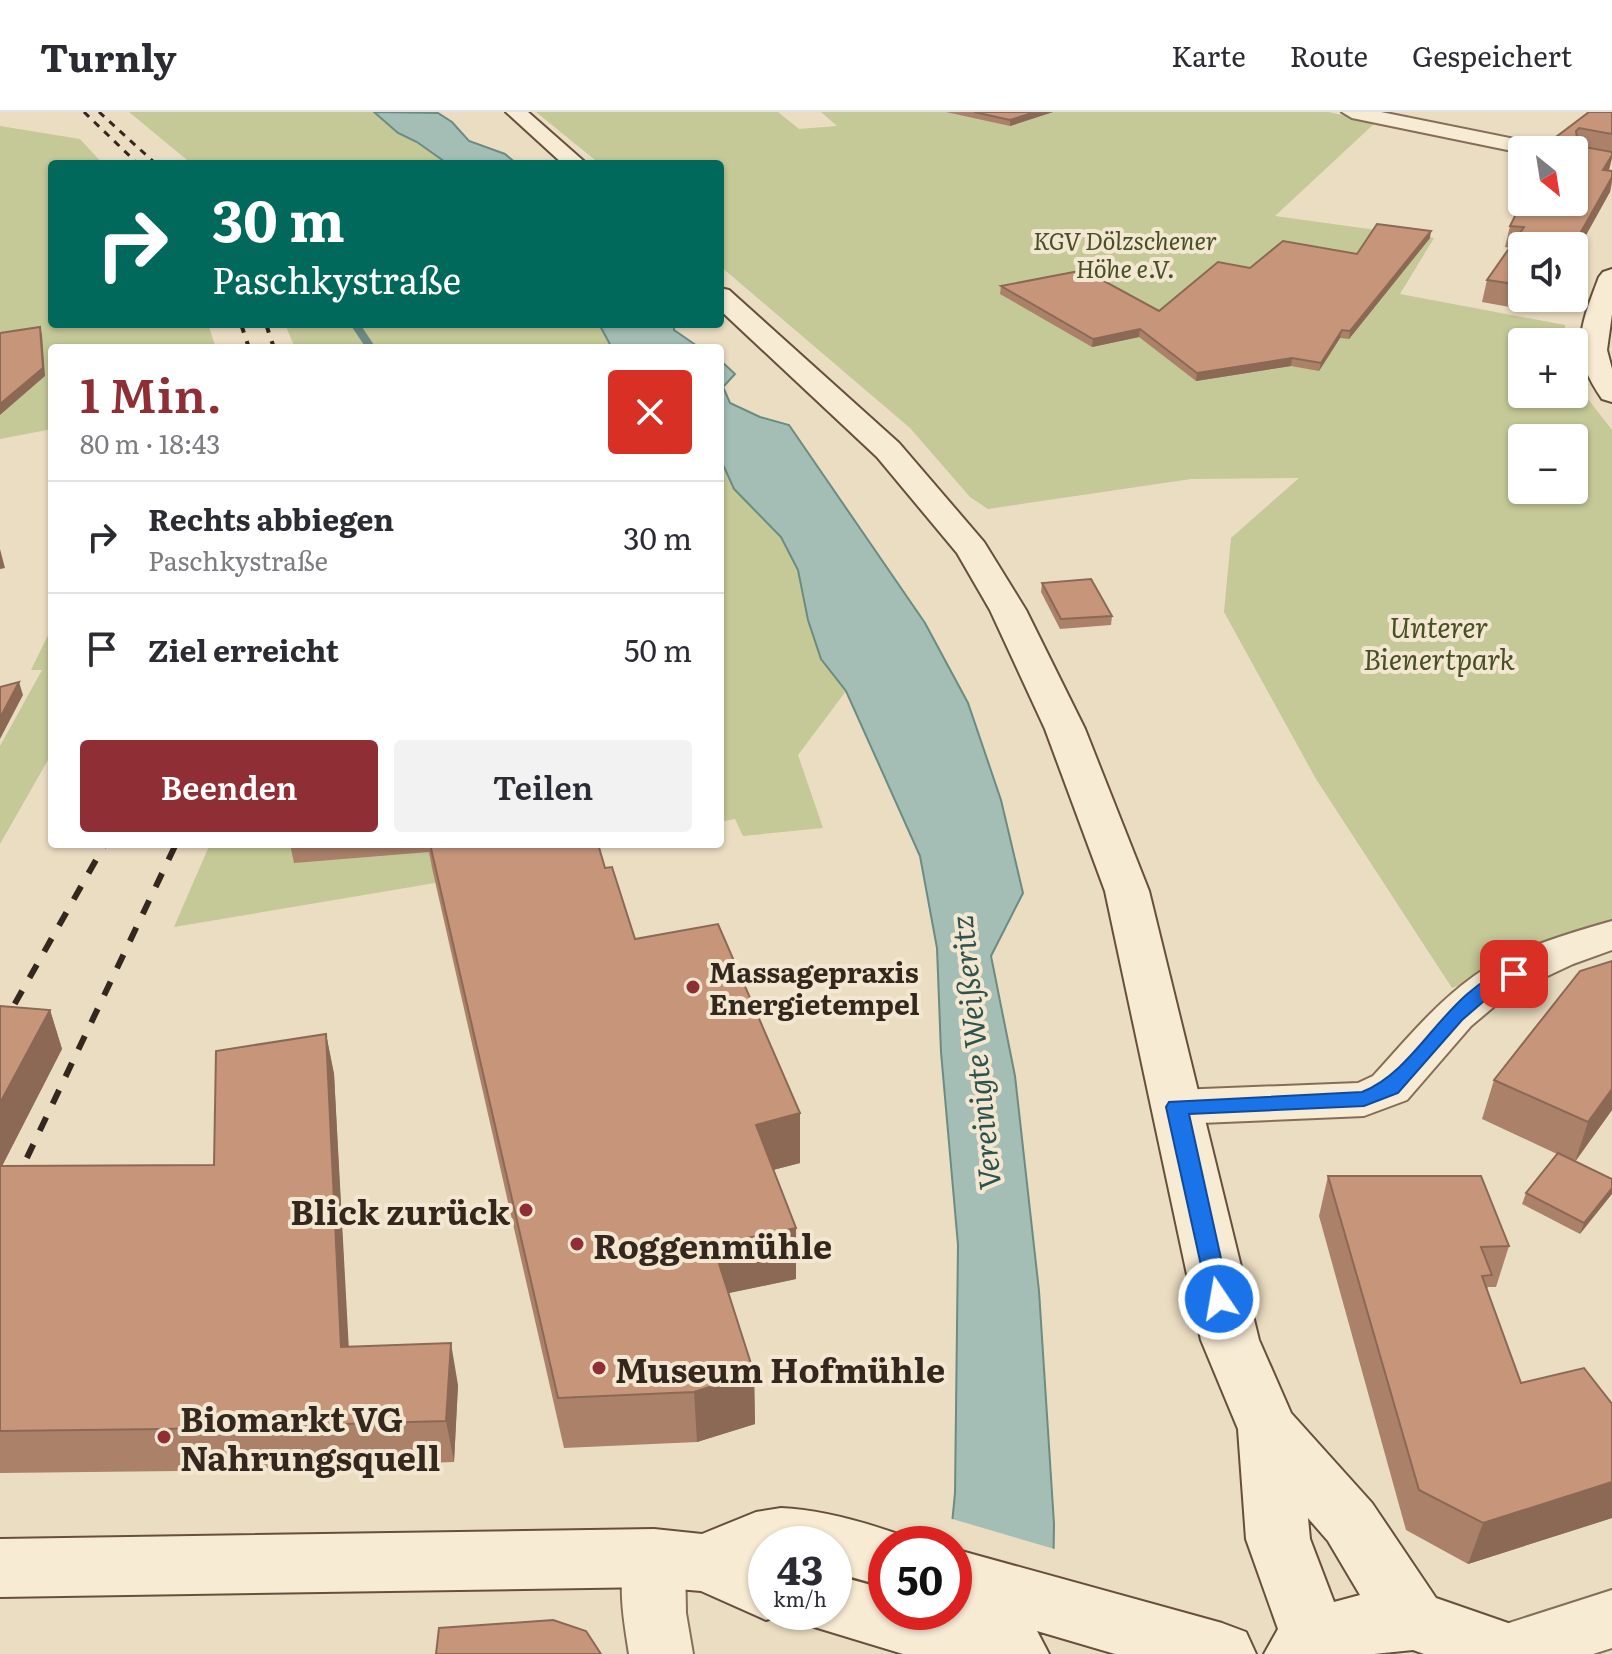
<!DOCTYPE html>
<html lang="de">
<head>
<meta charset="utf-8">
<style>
	:root { --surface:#fff; --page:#f2f2f3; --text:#2b2b33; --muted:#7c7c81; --line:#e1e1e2; --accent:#8f2e34 }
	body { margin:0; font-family:Literata,serif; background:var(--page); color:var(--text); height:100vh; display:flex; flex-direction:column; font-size:30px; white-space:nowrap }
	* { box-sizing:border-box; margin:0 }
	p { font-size:26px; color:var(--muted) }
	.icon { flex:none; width:44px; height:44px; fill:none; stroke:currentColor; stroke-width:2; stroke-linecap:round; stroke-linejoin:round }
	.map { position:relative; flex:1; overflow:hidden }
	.sheet { position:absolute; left:48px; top:232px; width:676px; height:504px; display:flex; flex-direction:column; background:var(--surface); border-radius:8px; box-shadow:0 2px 6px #0004 }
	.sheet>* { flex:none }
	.hud { position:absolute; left:48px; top:48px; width:676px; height:168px; border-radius:8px; box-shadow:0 2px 6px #0004; background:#00695c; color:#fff; overflow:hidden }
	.needle { width:52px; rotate:150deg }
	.buttons { position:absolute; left:1508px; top:24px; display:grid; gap:16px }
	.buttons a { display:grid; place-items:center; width:80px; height:80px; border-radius:8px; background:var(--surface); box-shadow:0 2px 6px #0004; font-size:40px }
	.speed { position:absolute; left:748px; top:1414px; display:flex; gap:16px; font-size:40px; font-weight:700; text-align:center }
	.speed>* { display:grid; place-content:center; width:104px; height:104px; border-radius:50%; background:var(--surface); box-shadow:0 2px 6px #0004; line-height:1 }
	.speed small { font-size:20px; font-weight:400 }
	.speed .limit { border:12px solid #d22; background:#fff; color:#111 }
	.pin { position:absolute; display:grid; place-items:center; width:68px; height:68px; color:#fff; margin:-34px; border-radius:16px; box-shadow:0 4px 12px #0006 }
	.me { position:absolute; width:88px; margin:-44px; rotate:348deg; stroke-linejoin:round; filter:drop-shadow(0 0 6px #0008) }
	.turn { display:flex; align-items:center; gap:28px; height:168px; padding:0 32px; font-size:36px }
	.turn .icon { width:104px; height:104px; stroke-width:2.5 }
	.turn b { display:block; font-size:56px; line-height:68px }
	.round { display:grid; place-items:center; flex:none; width:84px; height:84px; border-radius:8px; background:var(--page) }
	.summary { display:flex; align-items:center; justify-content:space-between; height:136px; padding:0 32px }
	h1 { font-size:48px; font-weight:600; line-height:60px; color:var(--accent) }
	.action { display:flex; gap:16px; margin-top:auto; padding:16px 32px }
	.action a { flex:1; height:92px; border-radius:8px; background:var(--accent); color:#fff; font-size:32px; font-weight:600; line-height:92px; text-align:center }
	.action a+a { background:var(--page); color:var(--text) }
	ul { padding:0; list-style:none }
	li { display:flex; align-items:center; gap:24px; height:112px; padding:0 32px; border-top:2px solid var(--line) }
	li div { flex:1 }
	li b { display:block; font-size:30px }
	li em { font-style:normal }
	header { display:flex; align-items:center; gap:48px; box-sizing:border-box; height:112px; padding:0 40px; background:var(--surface); border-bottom:2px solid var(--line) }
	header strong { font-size:38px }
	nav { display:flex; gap:44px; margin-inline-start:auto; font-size:28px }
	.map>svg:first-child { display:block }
	.green { fill:#c5c897; fill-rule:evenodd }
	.water { fill:#a4beb5; stroke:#6c8b82; stroke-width:2 }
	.pier { fill:#ebddc2 }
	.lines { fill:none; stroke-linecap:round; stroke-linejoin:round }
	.stream { fill:#6c8b82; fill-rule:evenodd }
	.street-casing { stroke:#846e5a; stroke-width:4 }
	.secondary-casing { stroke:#664f3d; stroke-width:4 }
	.street { fill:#f7ebd4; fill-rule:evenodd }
	.secondary { fill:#f7ebd4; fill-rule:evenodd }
	.rail-far3 { stroke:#34271e; stroke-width:3; stroke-dasharray:7 7; stroke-linecap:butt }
	.rail-far2 { stroke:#34271e; stroke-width:4; stroke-dasharray:9 9; stroke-linecap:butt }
	.rail-far1 { stroke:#34271e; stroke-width:6; stroke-dasharray:15 15; stroke-linecap:butt }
	.rail { stroke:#34271e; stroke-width:8; stroke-dasharray:19 19; stroke-linecap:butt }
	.wall { fill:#ab8169 }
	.shaded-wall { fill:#8b6955 }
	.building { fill:#c7967a; stroke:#8b6955; stroke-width:2 }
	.route { fill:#1a73e8; stroke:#114b97; stroke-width:2 }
	.poi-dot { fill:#8f2e34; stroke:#f3e7d1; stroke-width:3 }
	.labels { text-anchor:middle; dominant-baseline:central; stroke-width:8; stroke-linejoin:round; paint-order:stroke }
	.far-park-label { font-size:24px; font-style:italic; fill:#475025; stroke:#f3e7d1 }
	.park-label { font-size:28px; font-style:italic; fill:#475025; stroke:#f3e7d1 }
	.poi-label { font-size:28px; font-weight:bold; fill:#34271e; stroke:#f3e7d1; text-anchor:start }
	.water-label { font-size:30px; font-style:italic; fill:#2e534f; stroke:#f3e7d1 }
	.near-poi-label { font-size:34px; font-weight:bold; fill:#34271e; stroke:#f3e7d1; text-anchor:start }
</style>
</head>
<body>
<header>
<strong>Turnly</strong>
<nav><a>Karte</a><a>Route</a><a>Gespeichert</a></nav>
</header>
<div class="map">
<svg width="1612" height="1542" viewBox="0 0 1612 1542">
	<rect width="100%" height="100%" fill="#ebddc2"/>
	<path class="green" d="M 129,0 L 374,0 L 398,21 L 417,30 L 448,52 L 192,52 Z
		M 536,0 L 778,0 L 799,17 L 837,14 L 821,0 L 1328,0 L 1376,10 L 1275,104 L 1434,126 L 1400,182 L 1565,213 L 1565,230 L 1522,230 L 1522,282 L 1574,282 L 1574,269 L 1612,318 L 1612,816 L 1452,876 L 1316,667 L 1224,500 L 1231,426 L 1299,366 L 1191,367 L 988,397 L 970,385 L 910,316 L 720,154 L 720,52 L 600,52 ZM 1522,326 L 1574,326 L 1574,378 L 1522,378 Z
		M 0,14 L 80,27 L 103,52 L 52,52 L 52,212 L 208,212 L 216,236 L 52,236 L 52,317 L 0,327 Z
		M 285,212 L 599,212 L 612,236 L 295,236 Z
		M 720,346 L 734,377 L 781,425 L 798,458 L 821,547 L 846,579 L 798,643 L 823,716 L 743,724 L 735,707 L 720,710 Z
		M 52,515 L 52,641 L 0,732 L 0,634 L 42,558 L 31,558 Z
		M 210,732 L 577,732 L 435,771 L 174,815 Z"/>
	<path class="water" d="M 374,0 L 438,1 L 452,10 L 469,29 L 505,42 L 517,52 L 448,52 L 417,30 L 398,21 Z
		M 599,212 L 674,212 L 674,218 L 700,236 L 612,236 Z
		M 720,248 L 735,262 L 723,275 L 730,291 L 760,305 L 789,313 L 925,511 L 968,591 L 1001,688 L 1023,781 L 991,844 L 1015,964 L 1039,1179 L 1054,1412 L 1052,1542 L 954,1500 L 954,1432 L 950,1432 L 955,1381 L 958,1133 L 941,940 L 937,836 L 920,744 L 846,579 L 821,547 L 808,508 L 798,458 L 781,425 L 734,377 L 720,346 Z"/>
	<path class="pier" d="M 949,1406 L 1058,1438 L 1056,1542 L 935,1542 L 940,1500 L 954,1500 L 954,1432 L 946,1432 Z"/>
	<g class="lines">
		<path class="stream" d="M 350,212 L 360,212 L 376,236 L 366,236 Z"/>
		<defs>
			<path id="street" d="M 1342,0 L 1381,0 L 1540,32 L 1550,38 L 1522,38 L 1522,41 L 1352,6 Z
				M 1612,809 L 1612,838 L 1573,852 L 1509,882 L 1471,914 L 1407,988 L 1364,1004 L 1177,1012 L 1160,1007 L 1153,995 L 1160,983 L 1177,978 L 1358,971 L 1373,964 C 1405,929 1435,892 1474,864 C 1507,840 1572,820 1612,809 Z
				M 654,1419 L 676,1427 L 685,1446 L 686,1501 L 693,1542 L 629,1542 C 623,1504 615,1462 632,1427 Z
				M 1612,1478 L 1612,1536 L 1593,1542 L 1476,1542 L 1484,1519 Z"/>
			<path id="secondary" d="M 506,0 L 528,0 L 587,52 L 563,52 Z
				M 1612,157 L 1612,202 L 1607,238 L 1612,257 L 1612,290 L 1602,287 C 1569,240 1580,215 1599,165 L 1603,160 Z
				M 720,176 L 729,178 L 899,331 L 984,430 L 1026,498 L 1085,617 L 1149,779 L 1259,1228 L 1291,1301 L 1372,1391 L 1436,1486 L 1534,1520 L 1544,1542 L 1424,1542 L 1413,1538 L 1374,1542 L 1264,1542 L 1278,1517 L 1246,1427 L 1238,1317 L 1201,1228 L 1105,779 L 1045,617 L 990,498 L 957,441 L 877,345 L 720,198 ZM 1308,1406 L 1328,1429 L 1360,1483 L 1334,1490 L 1310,1427 Z
				M 781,1396 C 824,1398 868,1411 909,1426 L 912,1432 L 886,1432 L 886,1475 L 834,1460 L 834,1432 L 766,1432 L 766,1500 L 789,1500 L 766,1508 L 701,1479 L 654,1475 L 0,1485 L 0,1427 L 654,1417 L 702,1422 L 756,1400 Z
				M 954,1437 L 1222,1511 L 1246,1520 L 1256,1542 L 1115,1542 L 1037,1519 L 1049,1542 L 903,1542 L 811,1514 L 804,1500 L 834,1500 L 834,1463 L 886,1477 L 886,1500 L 954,1500 Z"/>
		</defs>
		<use href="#street" class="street-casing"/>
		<use href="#secondary" class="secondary-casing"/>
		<use href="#street" class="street"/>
		<use href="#secondary" class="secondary"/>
		<path class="rail-far3" d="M 84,0 L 138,52
			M 99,0 L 156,52"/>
		<path class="rail-far2" d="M 241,212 L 249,236
			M 266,212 L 274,236"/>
		<path class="rail-far1" d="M 0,918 L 105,732
			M 14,1073 L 176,732"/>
		<path class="rail" d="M 0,1103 L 15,1071"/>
	</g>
	<path class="wall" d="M 946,0 L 1053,0 L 1010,14 Z
		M 1589,0 L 1612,0 L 1612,46 L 1609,59 L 1612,59 L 1612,71 L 1610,80 L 1522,134 L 1522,186 L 1534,186 L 1526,198 L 1482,190 L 1487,168 L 1509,136 L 1505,135 L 1510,114 L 1549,38 Z
		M 1430,126 L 1349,227 L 1340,226 L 1319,259 L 1291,254 L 1196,269 L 1139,225 L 1092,235 L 1000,182 L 1001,174 L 1159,199 L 1250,156 L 1357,142 Z
		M 1042,471 L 1112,504 L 1111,513 L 1060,517 L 1041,480 Z
		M 290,732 L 598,732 L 605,756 L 635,827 L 800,1051 L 773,1058 L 796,1167 L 728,1181 L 754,1261 L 755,1312 L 697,1330 L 564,1336 L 432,756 L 429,740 L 294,751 Z
		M 0,894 L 50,898 L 62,937 L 2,1054 L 214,1053 L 326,922 L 334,962 L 348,1235 L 458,1273 L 454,1350 L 178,1359 L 0,1361 Z
		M 1494,968 L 1612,998 L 1575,1049 L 1612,1067 L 1580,1122 L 1522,1092 L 1526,1081 L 1557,1042 L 1482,1007 Z
		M 1328,1064 L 1509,1134 L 1496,1175 L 1488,1175 L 1487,1177 L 1521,1271 L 1612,1292 L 1612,1406 L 1468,1452 L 1406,1418 L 1319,1104 Z"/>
	<path class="shaded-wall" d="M 1035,0 L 1053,0 L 1010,14 L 1010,8 Z
		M 1612,43 L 1612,46 L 1608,60 L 1603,58 Z
		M 1612,65 L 1610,80 L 1574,145 L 1573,134 Z
		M 1431,119 L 1430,126 L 1349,227 L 1350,219 Z
		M 1529,186 L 1534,186 L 1526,198 Z
		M 40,215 L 42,223 L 45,264 L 0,303 L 0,292 Z
		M 1140,217 L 1139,225 L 1092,235 L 1093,227 Z
		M 1342,218 L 1340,226 L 1319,259 L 1321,251 Z
		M 1292,246 L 1291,254 L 1196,269 L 1197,261 Z
		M 0,437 L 5,456 L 0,457 Z
		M 19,570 L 23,583 L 0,627 L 0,606 Z
		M 50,898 L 62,937 L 0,1058 L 0,991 Z
		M 326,922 L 334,962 L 351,1276 L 341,1235 Z
		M 1612,977 L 1612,998 L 1575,1050 L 1588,1010 Z
		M 800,1001 L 800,1051 L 757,1062 L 756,1013 Z
		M 1612,1076 L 1612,1082 L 1580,1122 L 1584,1111 Z
		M 796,1116 L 796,1167 L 715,1184 L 713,1133 Z
		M 451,1231 L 458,1273 L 454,1350 L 446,1309 Z
		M 754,1261 L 755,1312 L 697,1330 L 694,1280 Z
		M 1612,1370 L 1612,1406 L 1468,1452 L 1483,1411 Z"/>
	<path class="building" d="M 974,0 L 1035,0 L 1010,8 Z
		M 1589,0 L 1612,0 L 1612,22 L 1579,16 L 1576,19 L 1578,34 L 1612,40 L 1612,43 L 1603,58 L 1612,59 L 1612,65 L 1573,134 L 1522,134 L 1522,173 L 1487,168 L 1524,115 L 1510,114 L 1522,90 L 1574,90 L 1574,38 L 1549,38 L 1556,25 Z
		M 1377,112 L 1431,119 L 1350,219 L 1342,218 L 1321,251 L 1292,246 L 1197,261 L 1140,217 L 1093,227 L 1001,174 L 1084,158 L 1159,199 L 1218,150 L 1250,156 L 1283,129 L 1357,142 Z
		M 40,215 L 43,256 L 0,292 L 0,221 Z
		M 1091,467 L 1112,504 L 1061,507 L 1042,471 Z
		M 19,570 L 0,606 L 0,575 Z
		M 430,732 L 598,732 L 605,756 L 612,755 L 635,827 L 718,812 L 800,1001 L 756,1013 L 796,1116 L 713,1133 L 754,1261 L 694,1280 L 558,1286 Z
		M 1612,849 L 1612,977 L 1588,1010 L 1494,968 L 1580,859 Z
		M 0,894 L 50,898 L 0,991 Z
		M 326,922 L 341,1235 L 451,1231 L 446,1309 L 165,1317 L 0,1319 L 0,1054 L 214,1053 L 216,939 Z
		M 1558,1041 L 1612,1067 L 1612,1076 L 1584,1111 L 1526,1081 Z
		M 1328,1064 L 1481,1064 L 1509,1134 L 1481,1135 L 1492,1163 L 1482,1164 L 1521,1271 L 1584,1256 L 1612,1292 L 1612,1370 L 1483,1411 L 1419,1378 Z
		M 553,1508 L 586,1519 L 601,1542 L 436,1542 L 439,1516 Z"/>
	<path class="route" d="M 1514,856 L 1524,862 L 1499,876 L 1462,908 L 1398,981 L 1364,994 L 1189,1002 L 1230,1187 L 1227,1194 L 1219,1196 L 1210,1194 L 1166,995 L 1169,990 L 1362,980 C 1422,956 1446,874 1514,856 Z"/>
	<g class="poi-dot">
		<circle cx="693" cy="875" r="8"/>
		<circle cx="526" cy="1098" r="8"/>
		<circle cx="577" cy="1132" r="8"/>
		<circle cx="599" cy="1256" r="8"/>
		<circle cx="164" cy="1325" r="8"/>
	</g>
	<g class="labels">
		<g class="far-park-label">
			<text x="1125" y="127">KGV Dölzschener<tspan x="1125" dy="28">Höhe e.V.</tspan></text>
		</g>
		<g class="park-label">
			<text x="1439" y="514">Unterer<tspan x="1439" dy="32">Bienertpark</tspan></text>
		</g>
		<g class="poi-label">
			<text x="709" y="859">Massagepraxis<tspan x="709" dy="32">Energietempel</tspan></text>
		</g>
		<g class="water-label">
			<text transform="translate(974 941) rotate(-96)">Vereinigte Weißeritz</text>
		</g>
		<g class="near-poi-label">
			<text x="510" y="1098" text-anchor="end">Blick zurück</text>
			<text x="593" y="1132">Roggenmühle</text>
			<text x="615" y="1256">Museum Hofmühle</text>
			<text x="180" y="1305">Biomarkt VG<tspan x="180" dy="39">Nahrungsquell</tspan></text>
		</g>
	</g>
</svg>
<div class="buttons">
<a><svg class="needle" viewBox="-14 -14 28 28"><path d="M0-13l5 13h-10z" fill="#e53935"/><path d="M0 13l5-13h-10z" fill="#7c7c81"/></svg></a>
<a><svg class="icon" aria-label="sound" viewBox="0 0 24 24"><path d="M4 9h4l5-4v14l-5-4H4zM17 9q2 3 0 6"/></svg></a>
<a>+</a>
<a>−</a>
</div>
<div class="speed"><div>43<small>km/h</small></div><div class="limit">50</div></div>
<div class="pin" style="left:1514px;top:862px;background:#d93025"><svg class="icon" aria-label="arrive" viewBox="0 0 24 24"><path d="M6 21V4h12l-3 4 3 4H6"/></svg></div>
<svg class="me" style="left:1219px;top:1187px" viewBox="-20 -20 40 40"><circle r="17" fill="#1a73e8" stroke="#fff" stroke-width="3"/><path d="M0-11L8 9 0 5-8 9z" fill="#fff"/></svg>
<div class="hud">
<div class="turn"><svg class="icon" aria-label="right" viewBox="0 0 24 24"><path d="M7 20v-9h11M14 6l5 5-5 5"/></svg><div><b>30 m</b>Paschkystraße</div></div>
</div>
<section class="sheet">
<div class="summary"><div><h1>1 Min.</h1><p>80 m · 18:43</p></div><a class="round" style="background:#d93025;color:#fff"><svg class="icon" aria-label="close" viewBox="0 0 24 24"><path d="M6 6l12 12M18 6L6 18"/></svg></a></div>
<ul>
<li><svg class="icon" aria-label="right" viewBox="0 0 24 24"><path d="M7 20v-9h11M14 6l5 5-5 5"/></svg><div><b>Rechts abbiegen</b><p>Paschkystraße</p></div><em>30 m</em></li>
<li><svg class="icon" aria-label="arrive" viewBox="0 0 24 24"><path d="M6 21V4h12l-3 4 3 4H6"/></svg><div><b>Ziel erreicht</b></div><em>50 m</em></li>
</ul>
<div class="action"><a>Beenden</a><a>Teilen</a></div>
</section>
</div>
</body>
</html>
